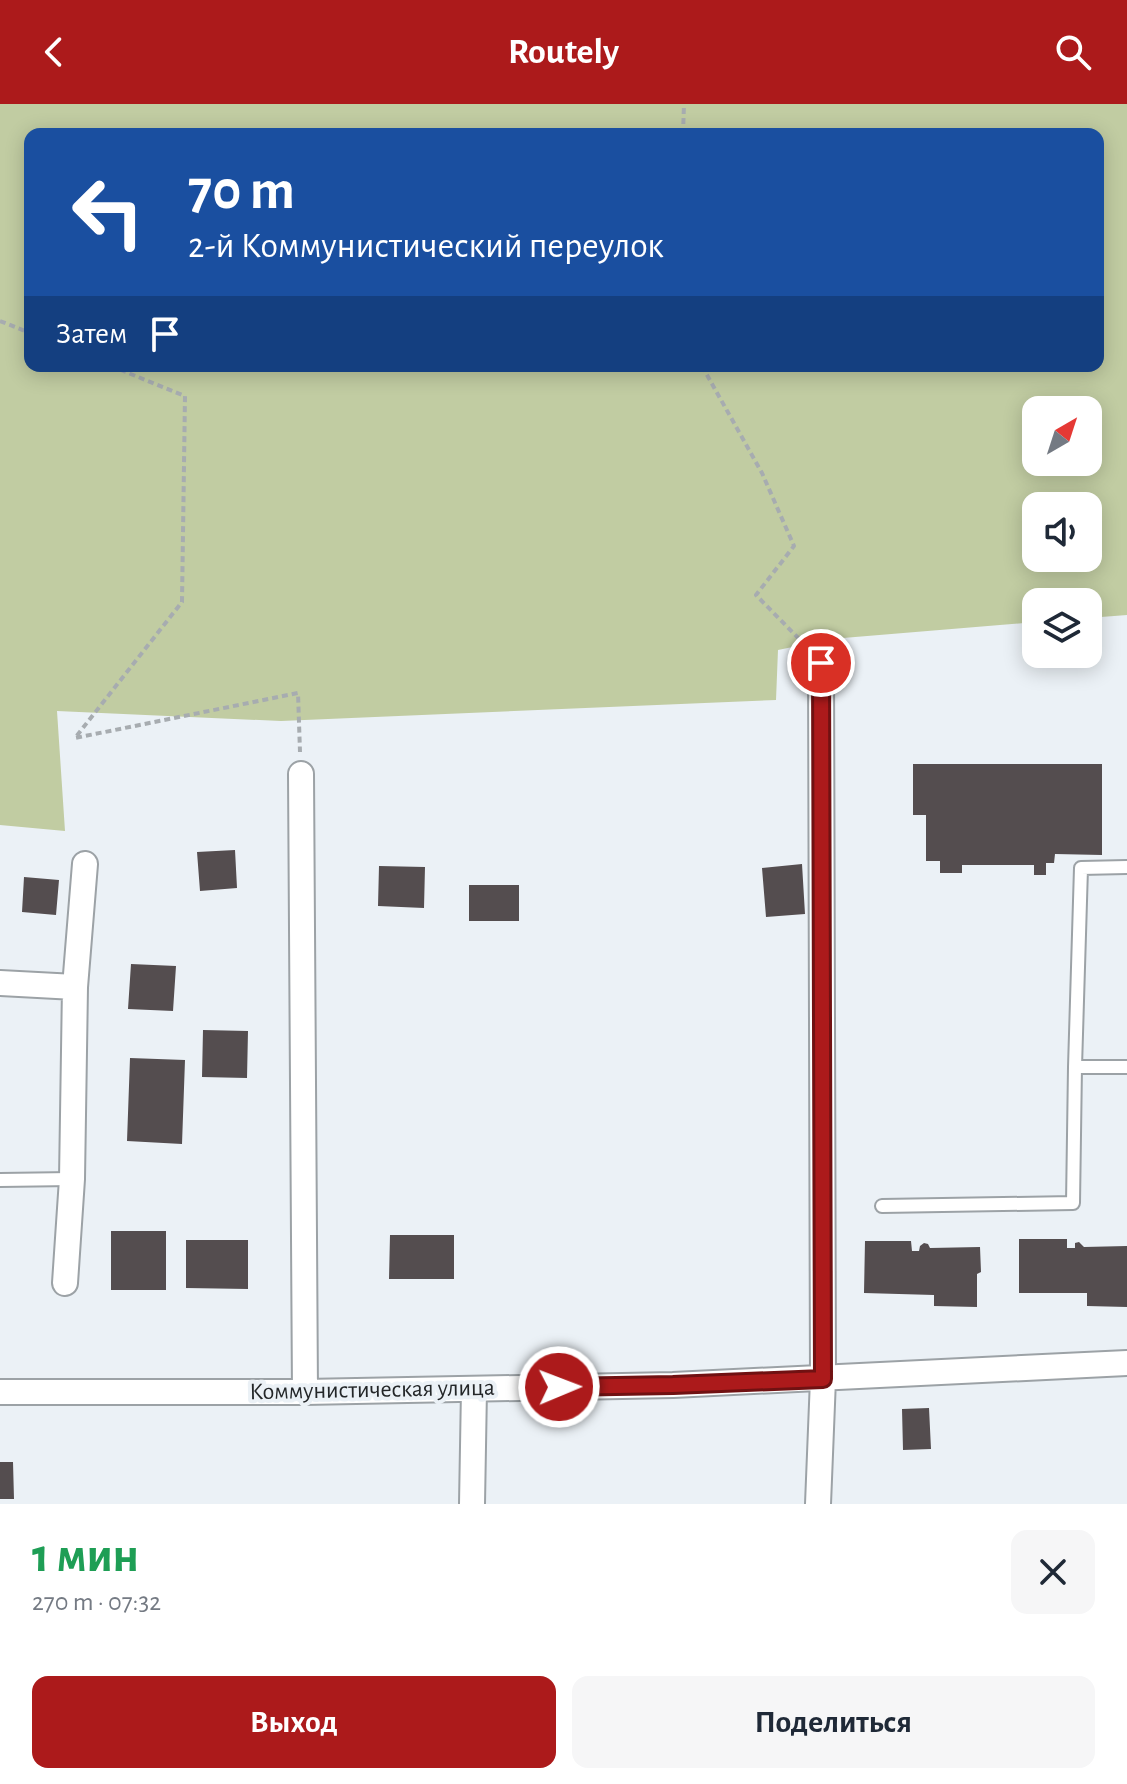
<!DOCTYPE html>
<html lang="ru">
<head>
<meta charset="utf-8">
<style>
	:root { --surface:#fff; --page:#f6f6f7; --text:#1f2937; --muted:#747a83; --accent:#ac1a1b }
	body { margin:0; font-family:"Alegreya Sans",sans-serif; background:var(--page); color:var(--text); height:100vh; display:flex; flex-direction:column; font-size:30px; white-space:nowrap }
	* { box-sizing:border-box; margin:0 }
	p { font-size:26px; color:var(--muted) }
	.icon { flex:none; width:44px; height:44px; fill:none; stroke:currentColor; stroke-width:2; stroke-linecap:round; stroke-linejoin:round }
	.map { position:relative; height:1400px; overflow:hidden }
	.details { display:flex; flex-direction:column; background:var(--surface); flex:1 }
	.details>* { flex:none }
	.guide { position:absolute; left:24px; top:24px; width:1080px; height:244px; border-radius:16px; box-shadow:0 4px 20px #0003; background:#1a4fa0; color:#fff; overflow:hidden }
	.needle { width:52px; rotate:39deg }
	.fabs { position:absolute; left:1022px; top:292px; display:grid; gap:16px }
	.fabs a { display:grid; place-items:center; width:80px; height:80px; border-radius:16px; background:var(--surface); box-shadow:0 4px 20px #0003; font-size:40px }
	.pin { position:absolute; display:grid; place-items:center; width:68px; height:68px; color:#fff; margin:-34px; border:4px solid #fff; border-radius:50%; box-shadow:0 2px 8px #0007 }
	.me { position:absolute; width:88px; margin:-44px; rotate:89deg; stroke-linejoin:round; filter:drop-shadow(0 0 6px #0008) }
	.turn { display:flex; align-items:center; gap:28px; height:168px; padding:0 32px; font-size:36px }
	.turn .icon { width:104px; height:104px; stroke-width:2.5 }
	.turn b { display:block; font-size:56px; line-height:68px }
	.then { display:flex; align-items:center; height:76px; padding:0 32px; background:#0003; gap:16px; font-size:30px }
	.round { display:grid; place-items:center; flex:none; width:84px; height:84px; border-radius:16px; background:var(--page) }
	.overview { display:flex; align-items:center; justify-content:space-between; height:136px; padding:0 32px }
	h1 { font-size:48px; font-weight:700; line-height:60px; color:#1e9e55 }
	.action { display:flex; gap:16px; margin-top:auto; padding:16px 32px }
	.action a { flex:1; height:92px; border-radius:16px; background:var(--accent); color:#fff; font-size:32px; font-weight:700; line-height:92px; text-align:center }
	.action a+a { background:var(--page); color:var(--text) }
	header { display:flex; justify-content:space-between; align-items:center; height:104px; padding:0 32px; background:var(--accent); color:#fff; font-size:36px; font-weight:700 }
	.map>svg:first-child { display:block }
	.green { fill:#c1cca2; fill-rule:evenodd }
	.building { fill:#544d4f }
	.lines { fill:none; stroke-linecap:round; stroke-linejoin:round }
	.lane-casing { stroke:#9ca2a6; stroke-width:16 }
	.street-casing { stroke:#9ca2a6; stroke-width:28 }
	.path { stroke:#a7acb0; stroke-width:4; stroke-dasharray:6 4; stroke-linecap:butt }
	.lane { stroke:#fff; stroke-width:12 }
	.street { stroke:#fff; stroke-width:24 }
	.route-casing { stroke:#701112; stroke-width:20 }
	.route { stroke:#ac1a1b; stroke-width:14 }
	.labels { text-anchor:middle; dominant-baseline:central; stroke-width:8; stroke-linejoin:round; paint-order:stroke }
	.street-label { font-size:24px; fill:#232628; stroke:#ebf1f6 }
</style>
</head>
<body>
<header><svg class="icon" aria-label="back" viewBox="0 0 24 24"><path d="M15 5l-7 7 7 7"/></svg>Routely<svg class="icon" aria-label="search" viewBox="0 0 24 24"><circle cx="10" cy="10" r="6"/><path d="M15 15l6 6"/></svg></header>
<div class="map">
<svg width="1127" height="1400" viewBox="0 0 1127 1400">
	<rect width="100%" height="100%" fill="#ebf1f6"/>
	<path class="green" d="M 0,0 L 1127,0 L 1127,511 L 1088,514 L 1088,498 L 1036,498 L 1036,518 L 831,535 L 778,546 L 776,596 L 281,617 L 57,607 L 65,727 L 0,721 ZM 30,30 L 1098,30 L 1098,262 L 30,262 ZM 1036,306 L 1088,306 L 1088,358 L 1036,358 ZM 1036,402 L 1088,402 L 1088,454 L 1036,454 Z"/>
	<path class="building" d="M 913,660 L 1102,660 L 1102,751 L 1055,750 L 1054,759 L 1046,759 L 1046,771 L 1034,771 L 1034,761 L 962,761 L 962,769 L 940,769 L 940,757 L 926,757 L 926,711 L 913,711 Z
		M 235,746 L 237,784 L 200,787 L 197,748 Z
		M 802,760 L 805,810 L 766,813 L 762,764 Z
		M 379,762 L 425,763 L 424,804 L 378,802 Z
		M 24,773 L 59,776 L 56,811 L 22,808 Z
		M 469,781 L 519,781 L 519,817 L 469,817 Z
		M 131,860 L 176,862 L 173,907 L 128,905 Z
		M 203,926 L 248,927 L 247,974 L 202,973 Z
		M 130,954 L 185,956 L 182,1040 L 127,1037 Z
		M 111,1127 L 166,1127 L 166,1186 L 111,1186 Z
		M 390,1131 L 454,1131 L 454,1175 L 389,1175 Z
		M 1019,1135 L 1067,1135 L 1067,1144 L 1075,1144 L 1075,1139 L 1079,1138 L 1084,1143 L 1127,1142 L 1127,1203 L 1087,1202 L 1087,1189 L 1019,1189 Z
		M 186,1136 L 248,1136 L 248,1185 L 186,1184 Z
		M 865,1137 L 911,1137 L 912,1147 L 919,1147 L 920,1142 L 924,1139 L 928,1140 L 930,1144 L 980,1143 L 981,1168 L 977,1170 L 977,1203 L 934,1202 L 934,1191 L 864,1189 Z
		M 929,1304 L 931,1345 L 903,1346 L 902,1305 Z
		M 0,1358 L 13,1358 L 14,1395 L 0,1395 Z"/>
	<g class="lines">
		<defs>
			<path id="lane" d="M 1127,763 L 1081,764 L 1075,963 L 1127,963
				M 0,1076 L 72,1075
				M 882,1102 L 1073,1099 L 1075,963"/>
			<path id="street" d="M 301,670 L 305,1288
				M 0,879 L 75,883 L 85,760
				M 65,1179 L 72,1075 L 75,883
				M 0,1288 L 305,1288 L 673,1281 L 1127,1259
				M 472,1400 L 474,1285
				M 818,1400 L 823,1275 L 821,559"/>
		</defs>
		<use href="#lane" class="lane-casing"/>
		<use href="#street" class="street-casing"/>
		<path class="path" d="M 683,30 L 684,0
			M 0,217 L 30,229
			M 111,262 L 185,292 L 182,498 L 75,634 L 298,589 L 300,648
			M 702,262 L 762,369 L 794,442 L 756,491 L 807,543"/>
		<use href="#lane" class="lane"/>
		<use href="#street" class="street"/>
	</g>
	<g class="lines">
		<defs>
			<path id="route" d="M 559,1283 L 673,1281 L 823,1275 L 821,559"/>
		</defs>
		<use href="#route" class="route-casing"/>
		<use href="#route" class="route"/>
	</g>
	<g class="labels">
		<g class="street-label">
			<text transform="translate(372 1286) rotate(-1)">Коммунистическая улица</text>
		</g>
	</g>
</svg>
<div class="fabs">
<a><svg class="needle" viewBox="-14 -14 28 28"><path d="M0-13l5 13h-10z" fill="#e53935"/><path d="M0 13l5-13h-10z" fill="#747a83"/></svg></a>
<a><svg class="icon" aria-label="sound" viewBox="0 0 24 24"><path d="M4 9h4l5-4v14l-5-4H4zM17 9q2 3 0 6"/></svg></a>
<a><svg class="icon" aria-label="layers" viewBox="0 0 24 24"><path d="M12 4l9 5-9 5-9-5zM3 14l9 5 9-5"/></svg></a>
</div>
<div class="pin" style="left:821px;top:559px;background:#d93025"><svg class="icon" aria-label="arrive" viewBox="0 0 24 24"><path d="M6 21V4h12l-3 4 3 4H6"/></svg></div>
<svg class="me" style="left:559px;top:1283px" viewBox="-20 -20 40 40"><circle r="17" fill="#ac1a1b" stroke="#fff" stroke-width="3"/><path d="M0-11L8 9 0 5-8 9z" fill="#fff"/></svg>
<div class="guide">
<div class="turn"><svg class="icon" aria-label="left" viewBox="0 0 24 24"><path d="M17 20v-9H6M10 6l-5 5 5 5"/></svg><div><b>70 m</b>2-й Коммунистический переулок</div></div>
<div class="then">Затем<svg class="icon" aria-label="arrive" viewBox="0 0 24 24"><path d="M6 21V4h12l-3 4 3 4H6"/></svg></div>
</div>
</div>
<section class="details">
<div class="overview"><div><h1>1 мин</h1><p>270 m · 07:32</p></div><a class="round"><svg class="icon" aria-label="close" viewBox="0 0 24 24"><path d="M6 6l12 12M18 6L6 18"/></svg></a></div>
<div class="action"><a>Выход</a><a>Поделиться</a></div>
</section>
</body>
</html>
